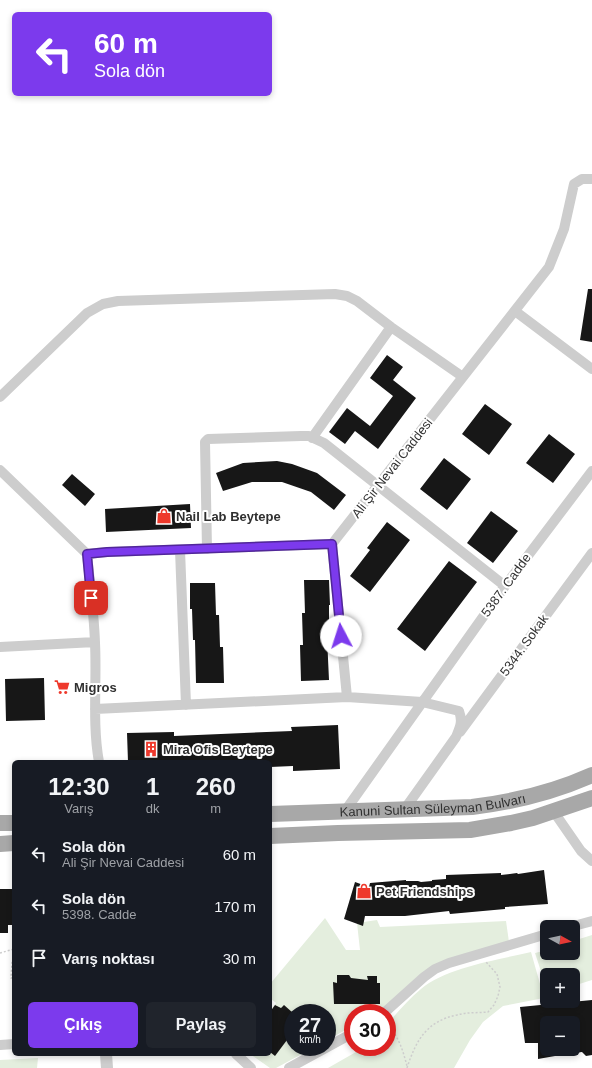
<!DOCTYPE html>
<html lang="tr">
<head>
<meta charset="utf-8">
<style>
	:root { --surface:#171b24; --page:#20242c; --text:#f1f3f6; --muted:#9ea1a6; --accent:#7c3aed }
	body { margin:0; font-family:Helvetica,sans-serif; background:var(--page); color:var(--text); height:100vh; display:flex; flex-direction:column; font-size:15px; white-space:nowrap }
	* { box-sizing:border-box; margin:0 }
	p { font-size:13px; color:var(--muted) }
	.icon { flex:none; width:22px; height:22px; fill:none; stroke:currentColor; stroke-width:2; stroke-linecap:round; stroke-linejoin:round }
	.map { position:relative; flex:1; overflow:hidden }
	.side { position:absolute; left:12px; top:760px; width:260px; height:296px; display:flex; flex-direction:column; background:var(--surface); border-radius:6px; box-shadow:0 2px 6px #0003 }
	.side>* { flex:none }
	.hud { position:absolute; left:12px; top:12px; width:260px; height:84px; border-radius:6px; box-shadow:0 2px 6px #0003; background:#7c3aed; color:#fff; overflow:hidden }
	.needle { width:26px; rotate:98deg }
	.buttons { position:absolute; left:540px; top:920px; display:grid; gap:8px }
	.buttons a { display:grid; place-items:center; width:40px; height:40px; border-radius:6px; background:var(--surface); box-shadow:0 2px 6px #0003; font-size:20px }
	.speed { position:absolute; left:284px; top:1004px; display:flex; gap:8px; font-size:20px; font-weight:700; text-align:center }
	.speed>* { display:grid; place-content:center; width:52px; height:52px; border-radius:50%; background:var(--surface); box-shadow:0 2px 6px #0003; line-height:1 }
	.speed small { font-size:10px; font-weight:400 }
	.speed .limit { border:6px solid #d22; background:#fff; color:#111 }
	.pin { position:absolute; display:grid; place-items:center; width:34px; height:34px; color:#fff; margin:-17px; border-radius:8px; box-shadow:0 2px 6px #0006 }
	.me { position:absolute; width:44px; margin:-22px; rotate:355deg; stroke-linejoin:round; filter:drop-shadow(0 0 3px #0008) }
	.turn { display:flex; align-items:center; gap:14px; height:84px; padding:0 16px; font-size:18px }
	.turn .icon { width:52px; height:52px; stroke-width:2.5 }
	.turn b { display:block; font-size:28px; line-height:34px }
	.eta { display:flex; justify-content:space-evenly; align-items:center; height:68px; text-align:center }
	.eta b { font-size:24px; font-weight:600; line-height:28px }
	.action { display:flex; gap:8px; margin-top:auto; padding:8px 16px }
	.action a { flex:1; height:46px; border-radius:6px; background:var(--accent); color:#fff; font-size:16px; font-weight:600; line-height:46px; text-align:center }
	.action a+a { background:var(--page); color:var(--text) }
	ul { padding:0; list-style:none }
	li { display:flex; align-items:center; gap:12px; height:52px; padding:0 16px }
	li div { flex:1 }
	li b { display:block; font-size:15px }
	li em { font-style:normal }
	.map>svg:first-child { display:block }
	.green { fill:#e4eede }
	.building { fill:#171717 }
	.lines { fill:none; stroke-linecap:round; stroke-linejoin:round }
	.path { stroke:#cdcdcd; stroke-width:1.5; stroke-dasharray:2 2; stroke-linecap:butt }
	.minor { stroke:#cdcdcd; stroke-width:10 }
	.tertiary { stroke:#cdcdcd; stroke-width:12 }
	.primary { stroke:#a8a8a8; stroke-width:16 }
	.route-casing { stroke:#51269a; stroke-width:10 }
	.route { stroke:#7c3aed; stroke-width:7 }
	.labels { text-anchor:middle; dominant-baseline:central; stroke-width:4; stroke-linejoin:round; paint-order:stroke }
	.street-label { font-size:13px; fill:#303030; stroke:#fff }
	.poi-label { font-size:13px; font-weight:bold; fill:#303030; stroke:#fff; text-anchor:start }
</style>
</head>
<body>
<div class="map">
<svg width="592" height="1068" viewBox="0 0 592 1068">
	<rect width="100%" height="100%" fill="#fff"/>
	<path class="green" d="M 325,918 L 346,950 L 360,950 L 357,923 L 377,920 L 380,927 L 506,921 L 509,942 L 417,977 L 378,1013 L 353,1013 L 353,1026 L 327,1040 L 327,1013 L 293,1013 L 293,1047 L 315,1047 L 276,1068 L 270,1068 L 250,1054 L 270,1054 L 270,1011 L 276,1003 L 270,998 L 270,984 Z
		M 592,935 L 592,980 L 573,986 L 573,975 L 547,975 L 547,990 L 535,953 L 547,950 L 547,953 L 573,953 L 573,941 Z
		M 531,952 L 544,998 L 503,1006 L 483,1022 L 470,1040 L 454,1068 L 328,1068 L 356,1052 L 362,1047 L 387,1047 L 387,1024 C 398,1012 409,999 421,989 C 447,967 498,960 531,952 Z
		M 38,1058 L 37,1068 L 0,1068 L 0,1060 Z"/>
	<path class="building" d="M 588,289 L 592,289 L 592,342 L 580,340 Z
		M 387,355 L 403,367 L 393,380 L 416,398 L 378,449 L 355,431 L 345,444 L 329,432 L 347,408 L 370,426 L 393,396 L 370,378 Z
		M 485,404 L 512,424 L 489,455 L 462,434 Z
		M 549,434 L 575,454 L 553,483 L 526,463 Z
		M 444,458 L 471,479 L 447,510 L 420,489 Z
		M 277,461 L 292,464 L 317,473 L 346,495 L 334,510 L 311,492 L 282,482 L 252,482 L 223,491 L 216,473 L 243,463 Z
		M 72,474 L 95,494 L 85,506 L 62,485 Z
		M 190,504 L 191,528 L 106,532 L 105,509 Z
		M 491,511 L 518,531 L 493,563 L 467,543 Z
		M 387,522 L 410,540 L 370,592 L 350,576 L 370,550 L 367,548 Z
		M 449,561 L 477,582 L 425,651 L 397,629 Z
		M 304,580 L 329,580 L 330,605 L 329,605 L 329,637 L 327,637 L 329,680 L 301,681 L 300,645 L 303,645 L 302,613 L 305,613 Z
		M 190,583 L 215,583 L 216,615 L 219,615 L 220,647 L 223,647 L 224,683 L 196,683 L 195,640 L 193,640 L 192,609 L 190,609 Z
		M 44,678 L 45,720 L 6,721 L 5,679 Z
		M 338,725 L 340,769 L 293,771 L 293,766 L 270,767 L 270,762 L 128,762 L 127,733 L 174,732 L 174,736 L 292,731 L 291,727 Z
		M 544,870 L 548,904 L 505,907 L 505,909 L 450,914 L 449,911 L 405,916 L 365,916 L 363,926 L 344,919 L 355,882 L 369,887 L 370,883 L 406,880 L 406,881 L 418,881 L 421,882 L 432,881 L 432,880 L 446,879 L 446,875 L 501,873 L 501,875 L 517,873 L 518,874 Z
		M 0,889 L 14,889 L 14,925 L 8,925 L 8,933 L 0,933 Z
		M 337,975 L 349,975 L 351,978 L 368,980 L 367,976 L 377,976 L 377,983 L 380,983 L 380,1004 L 334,1004 L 333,982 L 337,983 Z
		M 592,1000 L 592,1055 L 586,1056 L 582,1052 L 573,1053 L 573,1023 L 547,1023 L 547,1049 L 572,1049 L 572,1053 L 538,1059 L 538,1043 L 525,1043 L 520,1007 Z
		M 275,1005 L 281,1008 L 284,1005 L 293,1013 L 293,1032 L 275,1056 L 270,1052 L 270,1012 Z"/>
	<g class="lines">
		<path class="path" d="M 0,953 L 14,949
			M 14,954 L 12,963 L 11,978 L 14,978
			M 387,1025 C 399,1036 403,1051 407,1066
			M 407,1068 C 416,1040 427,1021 457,1015 C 467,1012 478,1013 488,1012 L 494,1005 L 498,996 L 500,987 L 497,974 L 486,962"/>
		<path class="minor" d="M 515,311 L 592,369
			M 0,397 L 87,313 L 103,304 L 118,301 L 335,294 L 347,296 L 357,301 L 391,327 L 463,377
			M 312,438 L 391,327
			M 0,470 L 87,554
			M 332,544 L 347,697
			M 207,549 L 205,442 L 208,439 L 301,436 L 309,436 L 324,443 L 505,586
			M 180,550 L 186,705
			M 87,554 L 107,552 L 332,544 L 549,267 L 564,229 L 574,184 L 582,179 L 592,179
			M 87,554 C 90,584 94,613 95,643 C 97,683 92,723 99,762
			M 0,647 L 95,642
			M 95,709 L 347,697 L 422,702 L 459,711 C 463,722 460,727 456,737 L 404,810
			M 460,732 L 592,553
			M 345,811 L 505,586 L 592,471
			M 554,812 L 581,851 L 592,861
			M 570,927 L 592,921
			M 384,1013 L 424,977 L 435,969 L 449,963 L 547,934
			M 0,1045 L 14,1044
			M 236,1054 L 251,1068
			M 289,1068 L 353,1033"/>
		<path class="tertiary" d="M 106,1054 L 107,1068"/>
		<g class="primary">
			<path id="s1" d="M 270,814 L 472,807 C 513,802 554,792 592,775"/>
			<path d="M 0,823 L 14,823"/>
			<path d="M 270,836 L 338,833 L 470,830 L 511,823 L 533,818 L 592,798"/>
			<path d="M 0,844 L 14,843"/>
		</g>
	</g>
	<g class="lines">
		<defs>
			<path id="route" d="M 91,598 L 87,554 L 107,552 L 332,544 L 341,636"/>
		</defs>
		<use href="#route" class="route-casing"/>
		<use href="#route" class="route"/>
	</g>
	<defs>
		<symbol id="shop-bare" viewBox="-9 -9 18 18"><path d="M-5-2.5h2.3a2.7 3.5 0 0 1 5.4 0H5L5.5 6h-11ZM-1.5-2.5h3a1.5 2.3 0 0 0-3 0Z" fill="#ee392c" stroke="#fff" stroke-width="2.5" paint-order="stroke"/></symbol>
		<symbol id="supermarket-bare" viewBox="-9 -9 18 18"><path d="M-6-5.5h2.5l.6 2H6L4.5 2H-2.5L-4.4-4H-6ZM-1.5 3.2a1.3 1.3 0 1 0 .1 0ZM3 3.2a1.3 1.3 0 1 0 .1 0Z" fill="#ee392c" stroke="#fff" stroke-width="2.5" paint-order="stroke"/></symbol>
		<symbol id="building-bare" viewBox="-9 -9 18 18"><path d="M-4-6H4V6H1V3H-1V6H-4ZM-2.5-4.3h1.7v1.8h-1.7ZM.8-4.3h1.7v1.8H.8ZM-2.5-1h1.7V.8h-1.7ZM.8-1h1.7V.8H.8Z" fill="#ee392c" stroke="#fff" stroke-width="2.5" paint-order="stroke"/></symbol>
	</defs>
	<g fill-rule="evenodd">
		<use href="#shop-bare" x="153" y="505" width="22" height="22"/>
		<use href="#supermarket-bare" x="51" y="676" width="22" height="22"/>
		<use href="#building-bare" x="140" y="738" width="22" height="22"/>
		<use href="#shop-bare" x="353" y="880" width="22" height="22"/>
	</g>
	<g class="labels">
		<g class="street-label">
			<text transform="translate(392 468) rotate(-52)">Ali Şir Nevai Caddesi</text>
			<text transform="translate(506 585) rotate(-54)">5387. Cadde</text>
			<text transform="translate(524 645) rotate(-54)">5344. Sokak</text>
			<text stroke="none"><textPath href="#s1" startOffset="163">Kanuni Sultan Süleyman Bulvarı</textPath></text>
		</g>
		<g class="poi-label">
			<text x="176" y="516">Nail Lab Beytepe</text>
			<text x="74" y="687">Migros</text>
			<text x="163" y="749">Mira Ofis Beytepe</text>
			<text x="376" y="891">Pet Friendships</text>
		</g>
	</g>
</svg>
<div class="buttons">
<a><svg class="needle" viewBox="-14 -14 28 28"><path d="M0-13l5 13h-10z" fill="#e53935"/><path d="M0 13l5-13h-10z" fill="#9ea1a6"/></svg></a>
<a>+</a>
<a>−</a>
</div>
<div class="speed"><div>27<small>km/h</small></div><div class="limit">30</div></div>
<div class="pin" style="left:91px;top:598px;background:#d93025"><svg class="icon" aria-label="arrive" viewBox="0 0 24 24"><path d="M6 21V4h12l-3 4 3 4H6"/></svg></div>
<svg class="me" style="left:341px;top:636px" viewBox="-20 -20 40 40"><circle r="19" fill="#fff"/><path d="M0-13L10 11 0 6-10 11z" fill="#7c3aed"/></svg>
<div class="hud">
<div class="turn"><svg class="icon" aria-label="left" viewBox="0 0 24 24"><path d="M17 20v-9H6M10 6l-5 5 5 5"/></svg><div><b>60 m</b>Sola dön</div></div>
</div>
<section class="side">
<div class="eta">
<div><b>12:30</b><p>Varış</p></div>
<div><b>1</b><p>dk</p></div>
<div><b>260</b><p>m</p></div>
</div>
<ul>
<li><svg class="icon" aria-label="left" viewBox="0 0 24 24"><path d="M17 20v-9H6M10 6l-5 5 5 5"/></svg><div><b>Sola dön</b><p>Ali Şir Nevai Caddesi</p></div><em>60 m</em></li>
<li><svg class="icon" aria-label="left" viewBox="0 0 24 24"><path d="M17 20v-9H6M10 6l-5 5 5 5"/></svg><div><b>Sola dön</b><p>5398. Cadde</p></div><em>170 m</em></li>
<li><svg class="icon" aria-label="arrive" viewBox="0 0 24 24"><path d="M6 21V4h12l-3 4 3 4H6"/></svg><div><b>Varış noktası</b></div><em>30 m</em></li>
</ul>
<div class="action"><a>Çıkış</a><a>Paylaş</a></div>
</section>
</div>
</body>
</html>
